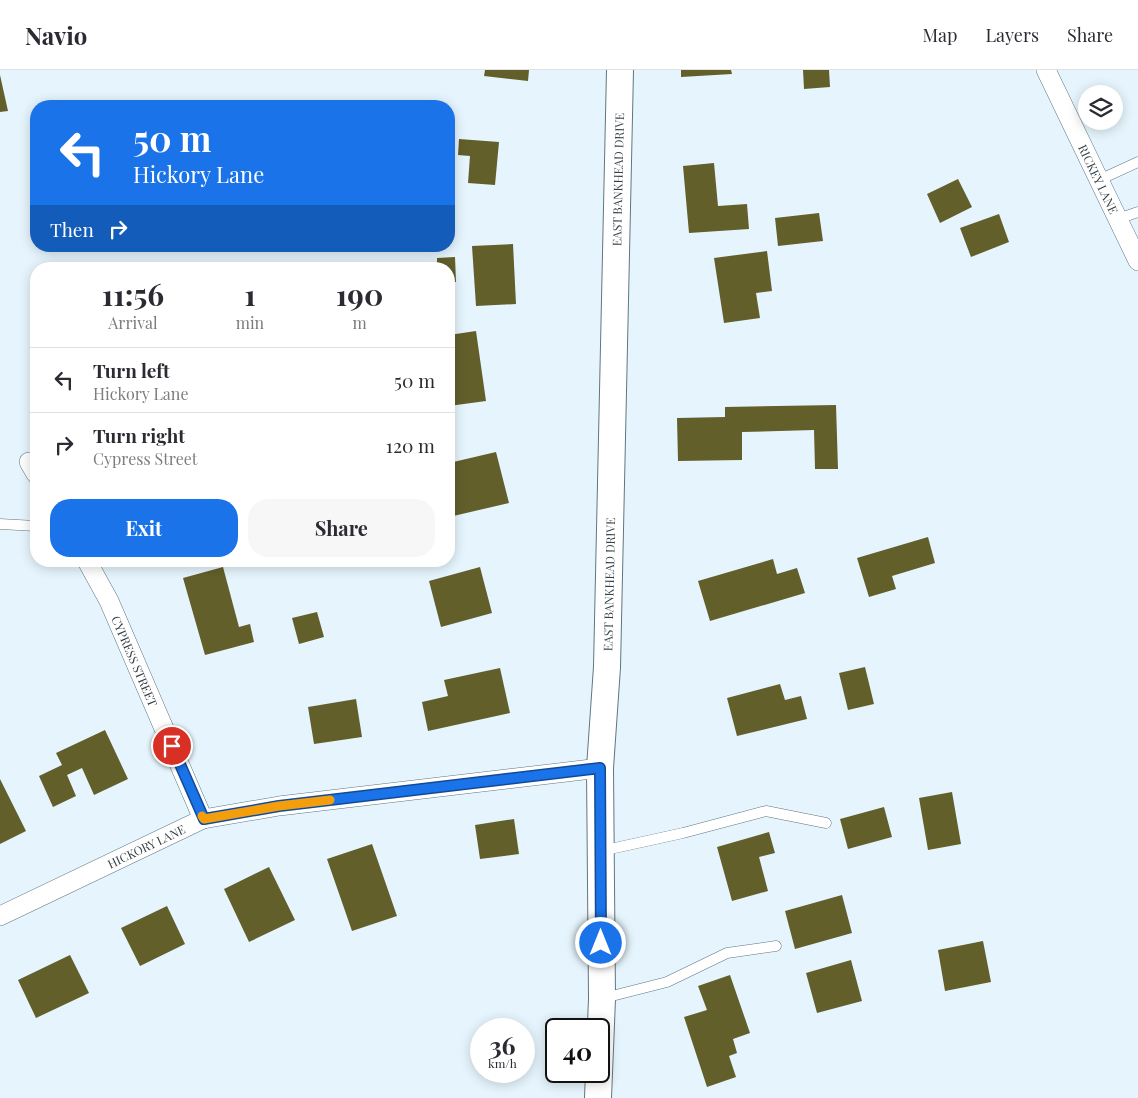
<!DOCTYPE html>
<html lang="en">
<head>
<meta charset="utf-8">
<style>
	:root { --surface:#fff; --page:#f7f7f7; --text:#2b2b33; --muted:#7c7c81; --line:#e1e1e2; --accent:#1a73e8 }
	body { margin:0; font-family:"Playfair Display",serif; background:var(--page); color:var(--text); height:100vh; display:flex; flex-direction:column; font-size:19px; white-space:nowrap }
	* { box-sizing:border-box; margin:0 }
	p { font-size:16px; color:var(--muted) }
	.icon { flex:none; width:28px; height:28px; fill:none; stroke:currentColor; stroke-width:2; stroke-linecap:round; stroke-linejoin:round }
	.map { position:relative; flex:1; overflow:hidden }
	.sheet { position:absolute; left:30px; top:192px; width:425px; height:305px; display:flex; flex-direction:column; background:var(--surface); border-radius:20px; box-shadow:0 2px 12px #0003 }
	.sheet>* { flex:none }
	.guide { position:absolute; left:30px; top:30px; width:425px; height:152px; border-radius:20px; box-shadow:0 2px 12px #0003; background:#1a73e8; color:#fff; overflow:hidden }
	.fabs { position:absolute; left:1078px; top:15px; display:grid; gap:10px }
	.fabs a { display:grid; place-items:center; width:45px; height:45px; border-radius:50%; background:var(--surface); box-shadow:0 2px 12px #0003; font-size:25px }
	.speed { position:absolute; left:470px; top:948px; display:flex; gap:10px; font-size:25px; font-weight:700; text-align:center }
	.speed>* { display:grid; place-content:center; width:65px; height:65px; border-radius:50%; background:var(--surface); box-shadow:0 2px 12px #0003; line-height:1 }
	.speed small { font-size:12px; font-weight:400 }
	.speed .limit { border:2px solid #111; border-radius:8px; background:#fff; color:#111 }
	.pin { position:absolute; display:grid; place-items:center; width:42px; height:42px; color:#fff; margin:-21px; border:2px solid #fff; border-radius:50%; box-shadow:0 1px 5px #0007 }
	.me { position:absolute; width:55px; margin:-28px; rotate:0deg; stroke-linejoin:round; filter:drop-shadow(0 0 4px #0008) }
	.turn { display:flex; align-items:center; gap:18px; height:105px; padding:0 20px; font-size:22px }
	.turn .icon { width:65px; height:65px; stroke-width:2.5 }
	.turn b { display:block; font-size:35px; line-height:42px }
	.then { display:flex; align-items:center; height:48px; padding:0 20px; background:#0003; gap:10px; font-size:19px }
	.eta { display:flex; justify-content:space-evenly; align-items:center; height:85px; text-align:center }
	.eta b { font-size:30px; font-weight:700; line-height:35px }
	.cta { display:flex; gap:10px; margin-top:auto; padding:10px 20px }
	.cta a { flex:1; height:58px; border-radius:20px; background:var(--accent); color:#fff; font-size:20px; font-weight:700; line-height:58px; text-align:center }
	.cta a+a { background:var(--page); color:var(--text) }
	ul { padding:0; list-style:none }
	li { display:flex; align-items:center; gap:15px; height:65px; padding:0 20px; border-top:1px solid var(--line) }
	li div { flex:1 }
	li b { display:block; font-size:19px }
	li em { font-style:normal }
	header { display:flex; align-items:center; gap:30px; box-sizing:border-box; height:70px; padding:0 25px; background:var(--surface); border-bottom:1px solid var(--line) }
	header strong { font-size:24px }
	nav { display:flex; gap:28px; margin-inline-start:auto; font-size:18px }
	.map>svg:first-child { display:block }
	.building { fill:#625f2b }
	.lines { fill:none; stroke-linecap:round; stroke-linejoin:round }
	.lane-casing { stroke:#5f7682; stroke-width:11 }
	.street-casing { stroke:#5f7682; stroke-width:20 }
	.secondary-casing { stroke:#5f7682; stroke-width:28 }
	.lane { stroke:#fff; stroke-width:10 }
	.street { stroke:#fff; stroke-width:19 }
	.secondary { stroke:#fff; stroke-width:26 }
	.route-casing { stroke:#114b97; stroke-width:12 }
	.route { stroke:#1a73e8; stroke-width:9 }
	.slow { stroke:#f59e0b; stroke-width:9 }
	.labels { text-anchor:middle; dominant-baseline:central; stroke-width:5; stroke-linejoin:round; paint-order:stroke }
	.street-label { font-size:12px; fill:#353f44; stroke:#fff }
</style>
</head>
<body>
<header>
<strong>Navio</strong>
<nav><a>Map</a><a>Layers</a><a>Share</a></nav>
</header>
<div class="map">
<svg width="1138" height="1028" viewBox="0 0 1138 1028">
	<rect width="100%" height="100%" fill="#e6f5fd"/>
	<path class="building" d="M 485,0 L 529,0 L 528,11 L 484,6 Z
		M 681,0 L 731,0 L 732,4 L 681,7 Z
		M 803,0 L 829,0 L 830,17 L 804,19 Z
		M 0,5 L 8,41 L 0,42 Z
		M 459,69 L 499,72 L 495,115 L 468,113 L 470,86 L 458,85 Z
		M 714,93 L 718,136 L 747,134 L 749,159 L 689,163 L 683,96 Z
		M 958,109 L 972,137 L 940,153 L 927,124 Z
		M 819,143 L 823,171 L 778,176 L 775,148 Z
		M 999,144 L 1009,172 L 971,187 L 960,158 Z
		M 513,174 L 516,234 L 476,236 L 472,176 Z
		M 767,181 L 772,221 L 756,223 L 760,248 L 724,253 L 714,188 Z
		M 455,187 L 456,212 L 449,212 L 449,199 L 437,199 L 437,188 Z
		M 476,261 L 486,331 L 449,336 L 449,265 Z
		M 836,335 L 838,399 L 815,399 L 814,360 L 742,362 L 742,390 L 678,391 L 677,348 L 725,347 L 725,337 Z
		M 496,382 L 509,433 L 449,447 L 449,393 Z
		M 928,467 L 935,493 L 892,506 L 896,519 L 869,527 L 857,488 Z
		M 773,489 L 777,504 L 797,498 L 805,523 L 710,551 L 698,511 Z
		M 223,497 L 239,557 L 250,554 L 254,572 L 205,585 L 183,508 Z
		M 480,497 L 492,543 L 441,557 L 429,511 Z
		M 317,542 L 324,567 L 299,574 L 292,548 Z
		M 865,597 L 874,634 L 848,640 L 839,603 Z
		M 500,598 L 510,643 L 428,661 L 422,632 L 448,626 L 444,610 Z
		M 780,614 L 785,630 L 801,626 L 807,649 L 737,666 L 727,628 Z
		M 356,629 L 362,667 L 314,674 L 308,637 Z
		M 105,660 L 128,709 L 94,725 L 82,698 L 67,705 L 76,726 L 53,737 L 39,706 L 62,695 L 56,683 Z
		M 0,709 L 26,761 L 0,774 Z
		M 952,722 L 961,774 L 928,780 L 919,728 Z
		M 884,737 L 892,767 L 848,779 L 840,749 Z
		M 514,749 L 519,784 L 480,789 L 475,755 Z
		M 769,762 L 775,783 L 759,787 L 768,821 L 732,831 L 717,777 Z
		M 372,774 L 397,846 L 352,861 L 327,789 Z
		M 269,797 L 295,850 L 249,872 L 224,819 Z
		M 842,825 L 852,863 L 795,879 L 785,841 Z
		M 167,836 L 185,874 L 140,896 L 121,858 Z
		M 983,871 L 991,912 L 945,921 L 938,880 Z
		M 70,885 L 89,923 L 36,948 L 18,910 Z
		M 851,890 L 862,931 L 817,943 L 806,903 Z
		M 730,905 L 750,963 L 733,969 L 737,983 L 729,986 L 736,1007 L 707,1017 L 684,947 L 707,940 L 698,916 Z"/>
	<g class="lines">
		<defs>
			<path id="lane" d="M 1099,110 L 1138,92
				M 1118,149 L 1138,142
				M 0,454 L 36,456
				M 601,781 L 683,763 L 766,741 L 826,753
				M 604,928 L 667,912 L 727,883 L 776,876"/>
			<g id="street">
				<path id="s1" d="M 1046,0 L 1138,191"/>
				<path d="M 29,392 L 36,404"/>
				<path id="s2" d="M 87,491 L 109,531 L 203,749"/>
				<path id="s3" d="M 0,846 L 203,749 L 279,736 L 600,698"/>
			</g>
			<g id="secondary">
				<path id="s4" d="M 598,1028 L 602,929 L 600,698 L 607,597 L 620,0"/>
			</g>
		</defs>
		<use href="#lane" class="lane-casing"/>
		<use href="#street" class="street-casing"/>
		<use href="#secondary" class="secondary-casing"/>
		<use href="#lane" class="lane"/>
		<use href="#street" class="street"/>
		<use href="#secondary" class="secondary"/>
	</g>
	<g class="lines">
		<defs>
			<path id="route" d="M 172,676 L 204,749 L 279,736 L 600,698 L 601,873"/>
		</defs>
		<use href="#route" class="route-casing"/>
		<use href="#route" class="route"/>
		<path class="slow" d="M 202,746 L 204,749 L 279,736 L 330,730"/>
	</g>
	<g class="labels">
		<g class="street-label">
			<text stroke="none"><textPath href="#s4" startOffset="919">EAST BANKHEAD DRIVE</textPath></text>
			<text stroke="none"><textPath href="#s1" startOffset="121">RICKEY LANE</textPath></text>
			<text stroke="none"><textPath href="#s4" startOffset="514">EAST BANKHEAD DRIVE</textPath></text>
			<text stroke="none"><textPath href="#s2" startOffset="111">CYPRESS STREET</textPath></text>
			<text stroke="none"><textPath href="#s3" startOffset="162">HICKORY LANE</textPath></text>
		</g>
	</g>
</svg>
<div class="fabs">
<a><svg class="icon" aria-label="layers" viewBox="0 0 24 24"><path d="M12 4l9 5-9 5-9-5zM3 14l9 5 9-5"/></svg></a>
</div>
<div class="speed"><div>36<small>km/h</small></div><div class="limit">40</div></div>
<div class="pin" style="left:172px;top:676px;background:#d93025"><svg class="icon" aria-label="arrive" viewBox="0 0 24 24"><path d="M6 21V4h12l-3 4 3 4H6"/></svg></div>
<svg class="me" style="left:601px;top:873px" viewBox="-20 -20 40 40"><circle r="17" fill="#1a73e8" stroke="#fff" stroke-width="3"/><path d="M0-11L8 9 0 5-8 9z" fill="#fff"/></svg>
<div class="guide">
<div class="turn"><svg class="icon" aria-label="left" viewBox="0 0 24 24"><path d="M17 20v-9H6M10 6l-5 5 5 5"/></svg><div><b>50 m</b>Hickory Lane</div></div>
<div class="then">Then<svg class="icon" aria-label="right" viewBox="0 0 24 24"><path d="M7 20v-9h11M14 6l5 5-5 5"/></svg></div>
</div>
<section class="sheet">
<div class="eta">
<div><b>11:56</b><p>Arrival</p></div>
<div><b>1</b><p>min</p></div>
<div><b>190</b><p>m</p></div>
</div>
<ul>
<li><svg class="icon" aria-label="left" viewBox="0 0 24 24"><path d="M17 20v-9H6M10 6l-5 5 5 5"/></svg><div><b>Turn left</b><p>Hickory Lane</p></div><em>50 m</em></li>
<li><svg class="icon" aria-label="right" viewBox="0 0 24 24"><path d="M7 20v-9h11M14 6l5 5-5 5"/></svg><div><b>Turn right</b><p>Cypress Street</p></div><em>120 m</em></li>
</ul>
<div class="cta"><a>Exit</a><a>Share</a></div>
</section>
</div>
</body>
</html>
